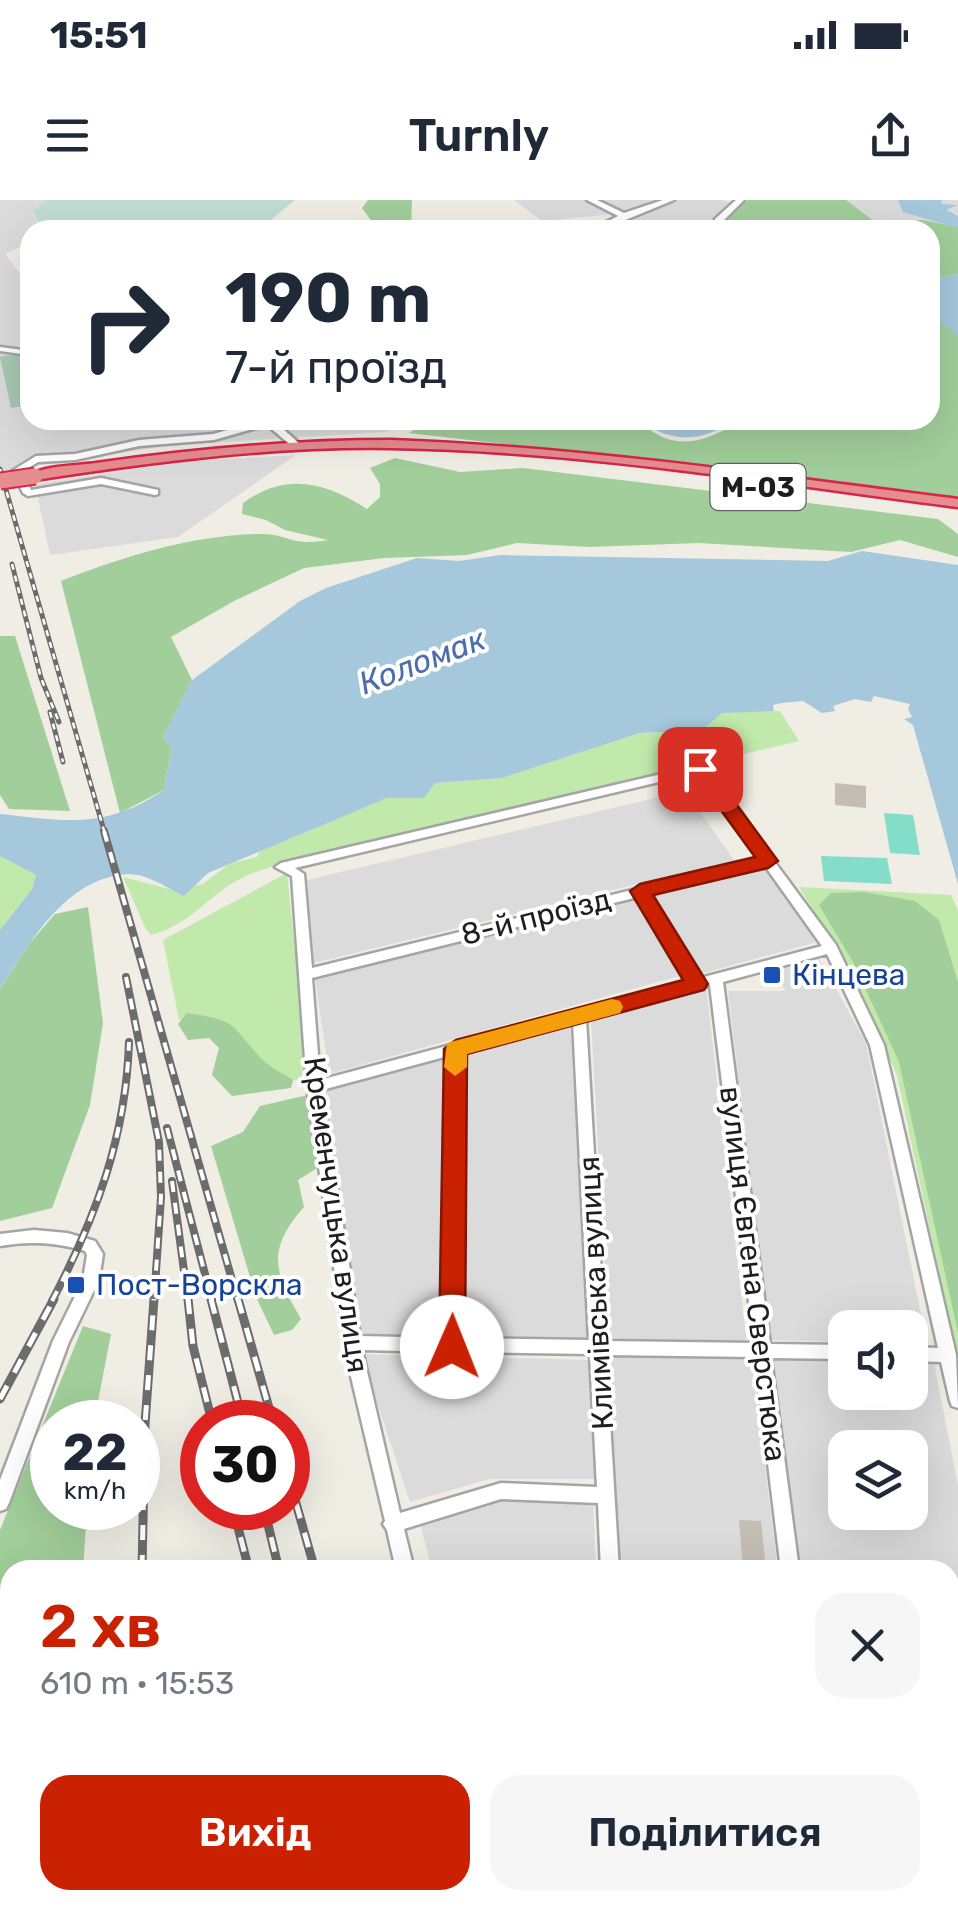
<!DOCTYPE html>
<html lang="uk">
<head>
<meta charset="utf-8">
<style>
	:root { --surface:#fff; --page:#f6f6f7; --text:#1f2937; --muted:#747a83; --accent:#ca2103 }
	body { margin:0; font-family:Rubik,sans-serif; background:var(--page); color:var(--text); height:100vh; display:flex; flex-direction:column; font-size:38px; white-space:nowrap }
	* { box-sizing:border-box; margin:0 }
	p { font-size:32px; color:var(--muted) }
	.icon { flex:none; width:55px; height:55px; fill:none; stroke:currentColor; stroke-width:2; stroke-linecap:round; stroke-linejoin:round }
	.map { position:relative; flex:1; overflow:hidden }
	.side { position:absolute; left:0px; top:1360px; width:960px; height:350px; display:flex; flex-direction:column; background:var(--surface); border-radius:30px 30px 0 0; box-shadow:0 10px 40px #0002 }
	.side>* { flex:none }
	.guide { position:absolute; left:20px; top:20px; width:920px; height:210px; border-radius:30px; box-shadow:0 10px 40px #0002; background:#fff; color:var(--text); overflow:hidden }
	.controls { position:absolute; left:828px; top:1110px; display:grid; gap:20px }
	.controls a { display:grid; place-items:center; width:100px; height:100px; border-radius:20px; background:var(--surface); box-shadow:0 10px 40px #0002; font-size:50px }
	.speed { position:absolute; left:30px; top:1200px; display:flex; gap:20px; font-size:50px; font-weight:700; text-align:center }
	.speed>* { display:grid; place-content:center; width:130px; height:130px; border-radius:50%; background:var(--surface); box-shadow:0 10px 40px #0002; line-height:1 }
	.speed small { font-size:25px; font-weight:400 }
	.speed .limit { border:15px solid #d22; background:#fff; color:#111 }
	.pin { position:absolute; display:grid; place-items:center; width:85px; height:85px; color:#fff; margin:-42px; border-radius:20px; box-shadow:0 5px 15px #0006 }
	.me { position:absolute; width:110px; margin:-55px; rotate:1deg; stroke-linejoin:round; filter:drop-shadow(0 0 8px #0008) }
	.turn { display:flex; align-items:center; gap:35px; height:210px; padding:0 40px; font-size:45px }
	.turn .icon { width:130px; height:130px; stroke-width:2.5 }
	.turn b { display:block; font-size:70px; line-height:85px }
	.round { display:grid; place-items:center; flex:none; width:105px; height:105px; border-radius:30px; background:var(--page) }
	.head { display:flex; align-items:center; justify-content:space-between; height:170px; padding:0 40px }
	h1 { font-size:60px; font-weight:600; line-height:75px; color:var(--accent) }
	.button { display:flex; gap:20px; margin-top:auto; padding:20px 40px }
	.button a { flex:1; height:115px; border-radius:30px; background:var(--accent); color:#fff; font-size:40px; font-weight:600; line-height:115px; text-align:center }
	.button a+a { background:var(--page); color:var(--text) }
	.status { display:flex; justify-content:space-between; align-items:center; height:70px; padding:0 50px; background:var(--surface); direction:ltr }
	.status svg { height:28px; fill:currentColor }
	header { display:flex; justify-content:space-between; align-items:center; height:130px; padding:0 40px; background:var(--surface); font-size:45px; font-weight:600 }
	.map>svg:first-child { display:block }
	.residential { fill:#dcdbdb; fill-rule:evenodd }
	.grass { fill:#c0e9ab }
	.forest { fill:#a1ce9a }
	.wetland { fill:#c2ddd4 }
	.cemetery { fill:#a6c8b0 }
	.pitch { fill:#83ddc8 }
	.water { fill:#a5c8dc }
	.building { fill:#c4bdb4 }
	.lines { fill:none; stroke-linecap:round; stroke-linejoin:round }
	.minor-casing { stroke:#a5a5a5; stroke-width:5 }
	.highway-casing { stroke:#d82648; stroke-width:5 }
	.minor { fill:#fff; fill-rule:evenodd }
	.highway { fill:#e68d90; fill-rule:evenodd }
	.rail-far2-casing { stroke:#6c6c6c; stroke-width:5 }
	.rail-far1-casing { stroke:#6c6c6c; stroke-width:8 }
	.rail-casing { stroke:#6c6c6c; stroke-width:9 }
	.rail-far2 { stroke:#fff; stroke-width:2.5; stroke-dasharray:6; stroke-linecap:butt }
	.rail-far1 { stroke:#fff; stroke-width:4; stroke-dasharray:11; stroke-linecap:butt }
	.rail { stroke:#fff; stroke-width:5; stroke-dasharray:15; stroke-linecap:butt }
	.highway-bridge-casing { stroke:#d82648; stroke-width:19; stroke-linecap:butt }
	.highway-bridge { stroke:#e68d90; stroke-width:15 }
	.route { fill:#ca2103; stroke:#831502; stroke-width:2.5 }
	.slow { fill:#f59e0b }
	.transit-dot { fill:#1a4fb4; stroke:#fff; stroke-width:4 }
	.labels { text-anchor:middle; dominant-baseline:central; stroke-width:8; stroke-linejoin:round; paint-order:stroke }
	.shield { fill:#fff; stroke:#626262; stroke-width:2.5 }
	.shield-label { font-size:28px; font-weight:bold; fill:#1e1e1e }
	.street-label { font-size:30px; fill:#1e1e1e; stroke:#fff }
	.transit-label { font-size:30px; fill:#164399; stroke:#fff; text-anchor:start }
	.water-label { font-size:32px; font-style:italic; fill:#4c6ead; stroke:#fff }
</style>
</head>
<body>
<div class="status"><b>15:51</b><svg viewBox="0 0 49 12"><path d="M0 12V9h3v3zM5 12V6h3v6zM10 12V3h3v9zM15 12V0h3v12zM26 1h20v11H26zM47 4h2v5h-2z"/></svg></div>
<header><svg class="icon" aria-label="menu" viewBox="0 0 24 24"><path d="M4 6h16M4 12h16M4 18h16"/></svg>Turnly<svg class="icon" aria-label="share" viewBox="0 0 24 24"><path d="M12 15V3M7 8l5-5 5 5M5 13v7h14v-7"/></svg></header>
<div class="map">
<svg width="958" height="1710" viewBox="0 0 958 1710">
	<rect width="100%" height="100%" fill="#efede4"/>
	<path class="residential" d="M 0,0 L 47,0 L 32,12 L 44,30 L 30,30 L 30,42 L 5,54 L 30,87 L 30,220 L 403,220 L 386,232 L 173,245 L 0,271 Z
		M 514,0 L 662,0 L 624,13 L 542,21 Z
		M 676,0 L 723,0 L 740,6 L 731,30 L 600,30 Z
		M 838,0 L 958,0 L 958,29 L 878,30 Z
		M 296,255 L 178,337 L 50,355 L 35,284 L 190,261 Z
		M 685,591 L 734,660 L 314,763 L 307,680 Z
		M 763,665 L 816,742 L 700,774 L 649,694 Z
		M 636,695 L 679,776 L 329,874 L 315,778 Z
		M 820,760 L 866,843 L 927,1144 L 910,1144 L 910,1128 L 845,1128 L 845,1142 L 771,1140 L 728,791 L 785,791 L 777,769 Z
		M 706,786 L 747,1145 L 609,1141 L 591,819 Z
		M 570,823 L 588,1140 L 459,1138 L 463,851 Z
		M 449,858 L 445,1138 L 361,1137 L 325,891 Z
		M 361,1154 L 590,1160 L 595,1279 L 489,1279 L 410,1302 Z
		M 606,1156 L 751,1158 L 778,1370 L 619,1370 Z
		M 770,1157 L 845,1158 L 845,1192 L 910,1192 L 910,1158 L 933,1158 L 958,1285 L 958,1597 L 950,1597 L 950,1370 L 801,1370 ZM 845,1248 L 910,1248 L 910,1312 L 845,1312 Z
		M 503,1299 L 593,1302 L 596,1370 L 432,1370 L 420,1323 Z
		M 485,1700 L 614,1700 L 615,1710 L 486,1710 Z
		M 636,1700 L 828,1700 L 830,1710 L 637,1710 Z"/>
	<path class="grass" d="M 780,511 L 799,541 L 284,663 C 264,669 242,675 225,688 C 201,706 182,727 151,735 L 146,729 L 123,677 L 173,690 L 203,684 L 229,664 L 257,657 L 261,649 C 303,637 342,612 385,599 C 396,596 412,598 424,598 L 435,583 L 502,578 L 640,533 L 702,530 L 722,512 Z
		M 0,656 L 36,675 L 32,689 L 0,730 Z
		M 287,673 L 308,878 L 259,887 L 220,828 L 179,819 L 163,740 Z
		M 799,687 L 951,695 L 958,710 L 958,1162 L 897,875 L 848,765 Z"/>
	<path class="forest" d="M 368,0 L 412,0 L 411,30 L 378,30 L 362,8 Z
		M 748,0 L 846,0 L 879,25 L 922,20 L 958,27 L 958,74 L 930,80 L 930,30 L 724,30 L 733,9 Z
		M 930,109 L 958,135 L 958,297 L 409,233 L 428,220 L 639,220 C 671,254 706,243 741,220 L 930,220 Z
		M 395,258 L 460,272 L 523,268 L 938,319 L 958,334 L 958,357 L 900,340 L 851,352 L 699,343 L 589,347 L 517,343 L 467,355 L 384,358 L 304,368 L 234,401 L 171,437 L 192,480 L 163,538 L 172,547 L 164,590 L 120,613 L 61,381 C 122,357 193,335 259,334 C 287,333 291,347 328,340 L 285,330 L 266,320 L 242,314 L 243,303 C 286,272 325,282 367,309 L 380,297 L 380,284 L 370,268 Z
		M 0,436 L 15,436 L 70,611 L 9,609 L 0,595 Z
		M 864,692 L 915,701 L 939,720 L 958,782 L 958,1133 L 899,862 L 854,764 L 819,705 L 831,693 Z
		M 88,707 L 103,823 L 90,905 L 52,1008 L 0,1021 L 0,789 L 29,744 L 55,714 Z
		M 187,813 C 238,821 228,822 260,857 C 268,867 283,873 293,880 L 291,888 L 232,896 L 212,875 L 219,848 L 209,838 L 188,840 L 178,824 Z
		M 308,895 L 322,965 L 298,980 L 304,1007 C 266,1050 274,1072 301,1119 L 292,1130 L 274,1135 L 256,1097 L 211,946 L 243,932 L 260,906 Z
		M 83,1126 L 111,1134 L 94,1222 L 52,1222 L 52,1308 L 87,1308 L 83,1370 L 10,1370 L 10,1700 L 190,1700 L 191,1710 L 0,1710 L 0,1330 Z"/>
	<path class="wetland" d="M 47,0 L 295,0 L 258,30 L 44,30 L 32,11 Z"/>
	<path class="cemetery" d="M 11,155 L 30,156 L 30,205 L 11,208 L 0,157 Z"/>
	<path class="pitch" d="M 884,613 L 913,615 L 920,655 L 890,653 Z
		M 821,656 L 887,658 L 892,684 L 824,681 Z
		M 950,1642 L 958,1643 L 958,1710 L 855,1710 L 853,1700 L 950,1700 Z"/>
	<path class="water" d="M 898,0 L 942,0 L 941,4 L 958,5 L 946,10 L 958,16 L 958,28 L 903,12 Z
		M 958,74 L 958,136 L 930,113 L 930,80 Z
		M 647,220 L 677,223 L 736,220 C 705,239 682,244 649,227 Z
		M 862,351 L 958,365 L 958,684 L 913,525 L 904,519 L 912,517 L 908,509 L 910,504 L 874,496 L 871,502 L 855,499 L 833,506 L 835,511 L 822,513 L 803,501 C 794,502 783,502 773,505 L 774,511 L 722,513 L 702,530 L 640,533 L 502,578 L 435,583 L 424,598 L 387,598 L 208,673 L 184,696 C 167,688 146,673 127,674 C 64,679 30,743 0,789 L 0,730 L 32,689 L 36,675 L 0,656 L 0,614 C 67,621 104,630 164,590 L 172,547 L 163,538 L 192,480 L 300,401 L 326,388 L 417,358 L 459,361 L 501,355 L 828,361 Z"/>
	<path class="building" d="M 835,583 L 866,586 L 866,608 L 835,605 Z
		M 739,1320 L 761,1321 L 766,1370 L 743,1370 Z"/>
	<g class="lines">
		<defs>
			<path id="minor" d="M 587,0 L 597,0 L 624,13 L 663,0 L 674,0 L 601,30 L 591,30 L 618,16 Z
				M 736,0 L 744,0 L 722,22 L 722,30 L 714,30 L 715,19 Z
				M 0,147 L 30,151 L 30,155 L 0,151 Z
				M 263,220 L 277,220 L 275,222 L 300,244 L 300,248 L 294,248 L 267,225 L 214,240 L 139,246 L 75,260 L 38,262 L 22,272 L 31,290 L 101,278 L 158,290 L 158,294 L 155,295 L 101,284 L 28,296 L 23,293 L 12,271 L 36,256 L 75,254 L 139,240 L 213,234 Z
				M 700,565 L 704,566 L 836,745 L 884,845 L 956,1155 L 958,1208 L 952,1206 L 950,1201 L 941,1162 L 910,1161 L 910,1147 L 938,1148 L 870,845 L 827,754 L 723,782 L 770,1144 L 845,1145 L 845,1159 L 771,1158 L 799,1370 L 781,1370 L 755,1157 L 606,1155 L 619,1370 L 601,1370 L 598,1303 L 501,1299 L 404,1329 L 414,1370 L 396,1370 L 387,1330 L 383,1324 L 385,1321 L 349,1168 L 307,887 L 292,676 L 275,667 L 281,663 ZM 697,573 L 759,659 L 312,768 L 304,674 L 295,668 ZM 765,666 L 822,746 L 700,778 L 649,695 ZM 638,697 L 689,781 L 320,880 L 312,778 ZM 710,785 L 754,1143 L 605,1141 L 586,819 ZM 573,822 L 589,1140 L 460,1138 L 462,852 ZM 448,856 L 444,1138 L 360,1136 L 322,890 ZM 362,1150 L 446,1152 L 452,1154 L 458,1152 L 590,1154 L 597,1287 L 501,1283 L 400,1313 Z
				M 34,1030 L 67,1033 L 95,1041 L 103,1054 L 99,1080 L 69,1142 L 9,1303 L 6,1309 L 0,1311 L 0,1280 L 53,1141 L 83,1080 L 87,1055 L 85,1051 C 56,1042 29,1041 0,1046 L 0,1034 Z
				M 950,1609 L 958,1609 L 958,1629 L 950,1629 Z
				M 616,1700 L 636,1700 L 637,1710 L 617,1710 Z"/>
			<path id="highway" d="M 391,240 C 581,247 769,275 958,299 L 958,307 C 770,283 581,251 391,248 C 271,246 153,262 35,280 L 28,276 C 45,265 76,266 96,263 C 194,249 292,240 391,240 Z"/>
		</defs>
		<use href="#minor" class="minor-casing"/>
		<use href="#highway" class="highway-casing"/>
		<use href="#minor" class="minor"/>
		<use href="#highway" class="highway"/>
		<defs>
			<path id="rail-far2" d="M 0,269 L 105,634
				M 12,364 L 41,478 L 59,522
				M 50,512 L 63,562"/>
			<path id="rail-far1" d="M 104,631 L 238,1101
				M 126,777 L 159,942 L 161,997 L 154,1101
				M 167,928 L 212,1101
				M 172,981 L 188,1101
				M 52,1101 C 96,1017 126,937 129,842"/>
			<path id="rail" d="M 188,1099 L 193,1146 L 212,1222
				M 211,1099 L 243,1222
				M 238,1099 L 273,1222
				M 0,1199 L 54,1099
				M 288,1275 L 315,1370
				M 233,1308 L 249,1370
				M 264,1308 L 279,1370
				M 142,1370 L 145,1224 L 154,1099
				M 319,1700 L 320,1710
				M 351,1700 L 352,1710
				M 391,1700 L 393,1710
				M 408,1700 L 410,1710"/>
		</defs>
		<use href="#rail-far2" class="rail-far2-casing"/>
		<use href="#rail-far1" class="rail-far1-casing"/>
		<use href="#rail" class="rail-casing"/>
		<use href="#rail-far2" class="rail-far2"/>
		<use href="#rail-far1" class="rail-far1"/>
		<use href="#rail" class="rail"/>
		<defs>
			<path id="highway-bridge" d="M 0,281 L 35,276"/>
		</defs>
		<use href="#highway-bridge" class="highway-bridge-casing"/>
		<use href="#highway-bridge" class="highway-bridge"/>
	</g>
	<path class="route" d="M 700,563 L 707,564 L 778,661 L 768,668 L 653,695 L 708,784 L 704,790 L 467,854 L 465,1147 L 461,1156 L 452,1159 L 443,1156 L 439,1147 L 444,849 L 456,840 L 683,780 L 630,691 L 640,684 L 755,657 L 691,569 Z"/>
	<path class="slow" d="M 612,799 L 620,801 L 623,807 L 620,813 L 467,854 L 467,867 L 455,876 L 444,867 L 447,843 Z"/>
	<g class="transit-dot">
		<rect x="762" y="765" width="20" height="20" rx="5"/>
		<rect x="66" y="1075" width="20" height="20" rx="5"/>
	</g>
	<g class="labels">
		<rect class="shield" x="710.5" y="264" width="95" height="46" rx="8"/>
		<g class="shield-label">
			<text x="758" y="287">М-03</text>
		</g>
		<g class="street-label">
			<text transform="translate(536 717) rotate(-14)">8-й проїзд</text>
			<text transform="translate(336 1015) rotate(82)">Кременчуцька вулиця</text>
			<text transform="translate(753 1074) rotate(83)">вулиця Євгена Сверстюка</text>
			<text transform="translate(596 1093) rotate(-93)">Климівська вулиця</text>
		</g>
		<g class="transit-label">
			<text x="792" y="775">Кінцева</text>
			<text x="96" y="1085">Пост-Ворскла</text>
		</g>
		<g class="water-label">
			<text transform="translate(422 461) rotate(-21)">Коломак</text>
		</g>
	</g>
</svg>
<div class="controls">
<a><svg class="icon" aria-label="sound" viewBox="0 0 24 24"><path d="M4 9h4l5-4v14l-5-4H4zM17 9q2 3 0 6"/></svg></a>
<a><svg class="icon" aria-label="layers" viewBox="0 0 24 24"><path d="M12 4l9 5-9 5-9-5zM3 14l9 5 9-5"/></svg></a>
</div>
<div class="speed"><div>22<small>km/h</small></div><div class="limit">30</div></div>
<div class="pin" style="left:700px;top:569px;background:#d93025"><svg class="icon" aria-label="arrive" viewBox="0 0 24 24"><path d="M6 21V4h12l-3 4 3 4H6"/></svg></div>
<svg class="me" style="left:452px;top:1147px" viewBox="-20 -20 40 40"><circle r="19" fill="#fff"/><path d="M0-13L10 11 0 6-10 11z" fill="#ca2103"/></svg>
<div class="guide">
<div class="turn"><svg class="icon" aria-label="right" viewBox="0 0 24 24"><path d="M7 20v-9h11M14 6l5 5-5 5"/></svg><div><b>190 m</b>7-й проїзд</div></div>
</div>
<section class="side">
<div class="head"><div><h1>2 хв</h1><p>610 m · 15:53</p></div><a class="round"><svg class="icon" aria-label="close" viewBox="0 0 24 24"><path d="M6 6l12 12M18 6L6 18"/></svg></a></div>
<div class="button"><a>Вихід</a><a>Поділитися</a></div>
</section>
</div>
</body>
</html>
